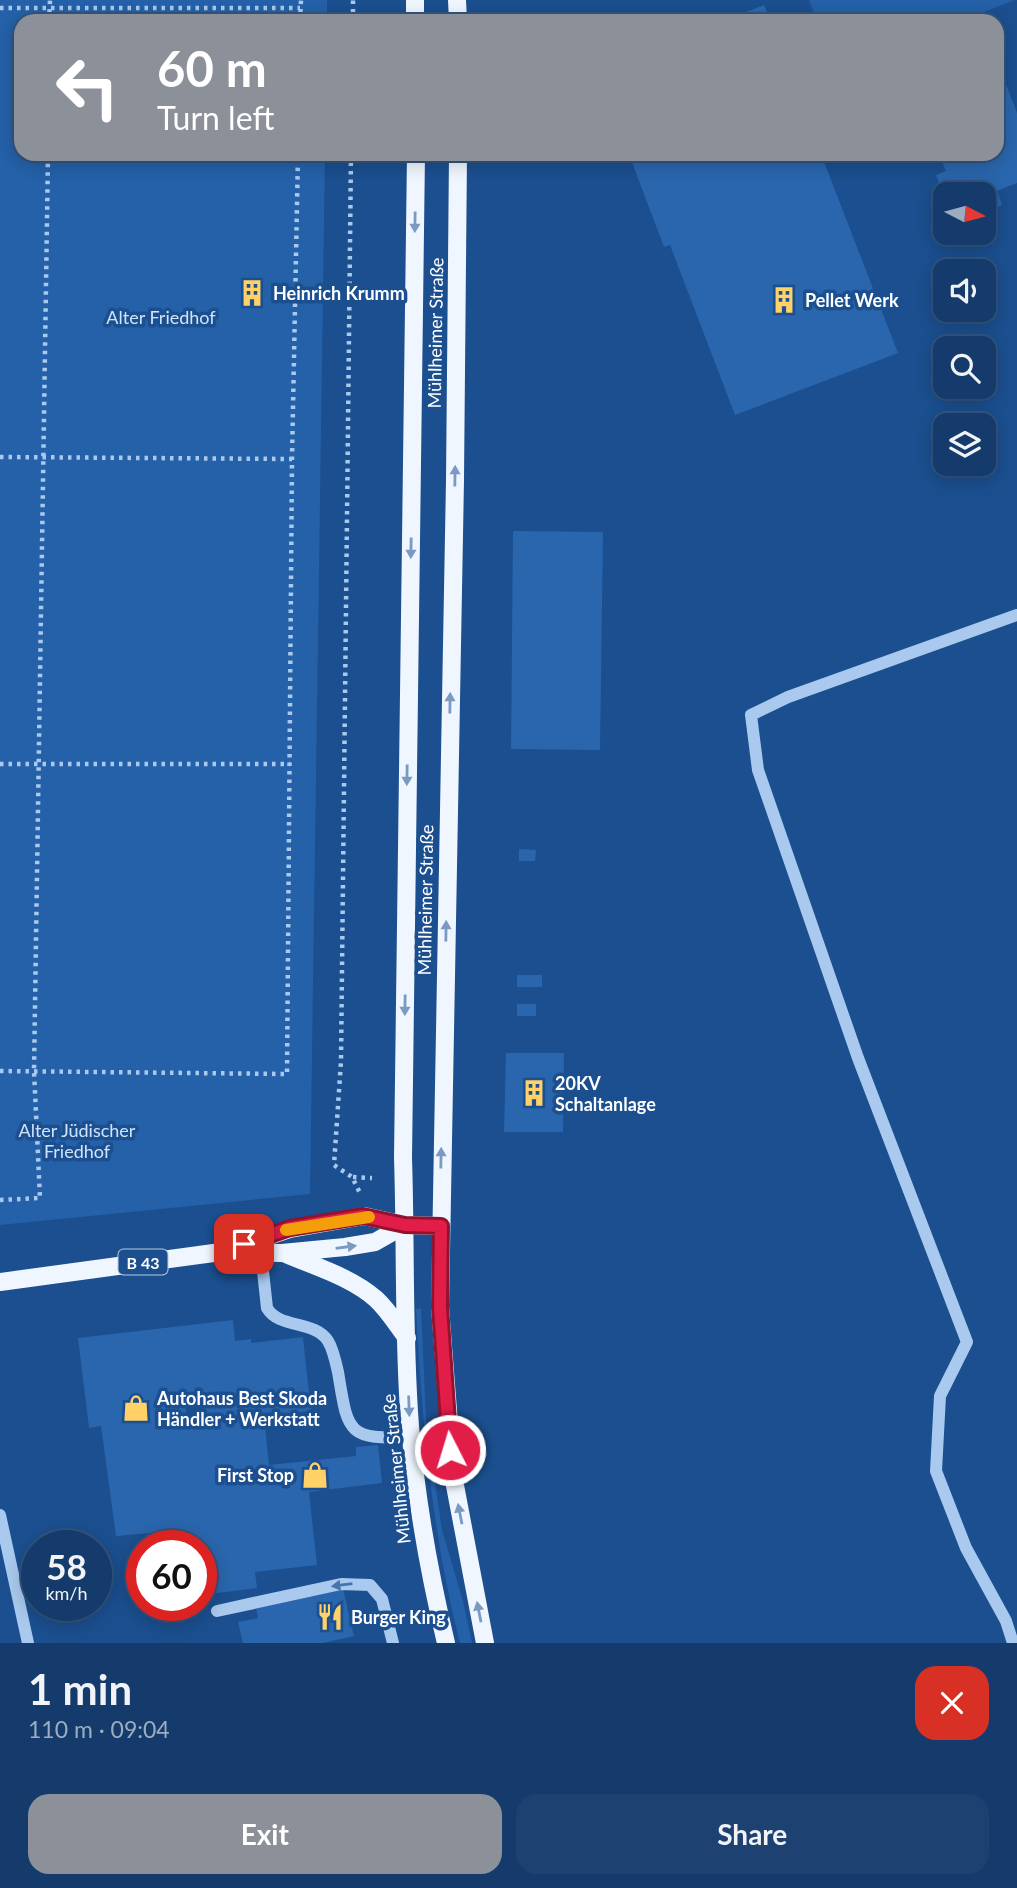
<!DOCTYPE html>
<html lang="en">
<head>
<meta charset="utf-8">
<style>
	:root { --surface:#143b6b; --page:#1d4271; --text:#f1f3f6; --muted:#9dadc1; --line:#33557e; --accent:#8c9099 }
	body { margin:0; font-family:Lato,sans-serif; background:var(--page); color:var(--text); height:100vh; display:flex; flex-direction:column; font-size:26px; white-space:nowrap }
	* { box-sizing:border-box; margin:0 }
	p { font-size:23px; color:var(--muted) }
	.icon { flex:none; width:38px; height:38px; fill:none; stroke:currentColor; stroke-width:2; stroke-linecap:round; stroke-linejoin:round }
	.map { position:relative; height:1643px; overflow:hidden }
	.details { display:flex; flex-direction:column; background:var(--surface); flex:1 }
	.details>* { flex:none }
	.top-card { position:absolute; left:14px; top:14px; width:990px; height:147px; border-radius:21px; box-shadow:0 4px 18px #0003,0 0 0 2px var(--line); background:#8c9099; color:#fff; overflow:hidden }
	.needle { width:46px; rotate:96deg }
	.buttons { position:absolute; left:933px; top:182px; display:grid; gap:14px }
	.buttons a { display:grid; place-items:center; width:63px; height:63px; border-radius:14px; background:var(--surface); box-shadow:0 4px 18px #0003,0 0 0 2px var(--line); font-size:35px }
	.speed { position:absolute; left:21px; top:1530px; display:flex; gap:14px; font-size:35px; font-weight:700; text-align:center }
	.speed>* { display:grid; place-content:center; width:91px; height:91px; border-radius:50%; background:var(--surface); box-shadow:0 4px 18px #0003,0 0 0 2px var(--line); line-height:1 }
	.speed small { font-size:18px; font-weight:400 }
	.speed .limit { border:10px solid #d22; background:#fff; color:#111 }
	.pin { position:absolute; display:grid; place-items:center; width:60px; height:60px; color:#fff; margin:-30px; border-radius:14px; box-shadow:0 4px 10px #0006 }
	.me { position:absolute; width:77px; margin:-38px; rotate:355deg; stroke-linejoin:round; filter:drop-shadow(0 0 5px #0008) }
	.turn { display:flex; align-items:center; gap:24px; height:147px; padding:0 28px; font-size:32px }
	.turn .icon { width:91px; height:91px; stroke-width:2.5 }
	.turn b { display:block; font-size:49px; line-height:60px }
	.round { display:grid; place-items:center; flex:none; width:74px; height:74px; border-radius:21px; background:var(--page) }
	.overview { display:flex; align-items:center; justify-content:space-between; height:119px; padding:0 28px }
	h1 { font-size:42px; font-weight:700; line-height:52px }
	.button { display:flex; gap:14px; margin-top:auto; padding:14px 28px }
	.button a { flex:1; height:80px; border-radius:21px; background:var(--accent); color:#fff; font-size:28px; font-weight:700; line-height:80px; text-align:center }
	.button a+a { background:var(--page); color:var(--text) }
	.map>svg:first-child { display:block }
	.green { fill:#2461a8 }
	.building { fill:#2a66ad; fill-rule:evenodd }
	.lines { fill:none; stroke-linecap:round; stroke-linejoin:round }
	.path { stroke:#a9c9ee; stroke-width:4.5; stroke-dasharray:3.5 5; stroke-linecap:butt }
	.minor { stroke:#a9c9ee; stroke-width:12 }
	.major { stroke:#f0f6ff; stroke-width:18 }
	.oneway { fill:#7b9ac1 }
	.oneway2 { fill:#4674ac }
	.route-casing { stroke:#92132f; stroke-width:18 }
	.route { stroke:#e11d48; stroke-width:12 }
	.slow { stroke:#f59e0b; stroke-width:12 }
	.labels { text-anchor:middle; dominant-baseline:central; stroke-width:7; stroke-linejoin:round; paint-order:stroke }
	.shield { fill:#1b4f8f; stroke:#bbcadd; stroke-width:2 }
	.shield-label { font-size:16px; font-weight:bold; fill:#fff }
	.poi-label { font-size:18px; font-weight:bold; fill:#fff; stroke:#1b4f8f; text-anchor:start }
	.park-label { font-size:18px; fill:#cfe3fa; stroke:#1b4f8f }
	.street-label { font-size:18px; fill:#fff; stroke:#1b4f8f }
</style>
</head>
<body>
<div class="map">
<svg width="1017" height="1643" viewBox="0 0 1017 1643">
	<rect width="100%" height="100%" fill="#1b4f8f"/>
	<path class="green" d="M 0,0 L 327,0 L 327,21 L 21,21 L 21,154 L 325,154 L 310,1194 L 0,1225 Z
		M 809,0 L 1015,0 L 960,21 L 817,21 Z
		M 421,1308 L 426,1420 L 442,1530 L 463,1601 L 472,1643 L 460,1643 C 432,1534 422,1422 416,1309 Z"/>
	<path class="building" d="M 764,5 L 771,21 L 723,21 Z
		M 998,63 L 1017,113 L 1017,183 L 997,191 L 1002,205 L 984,212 L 984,194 L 945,194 L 945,199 L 936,175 L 946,171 L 939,154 L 998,154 Z
		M 636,154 L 821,154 L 898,353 L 735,415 L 670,245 L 664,247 L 630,157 Z
		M244 294a9 9 0 1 1 18 0a9 9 0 1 1-18 0Z
		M 513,531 L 603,532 L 600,750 L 511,749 Z
		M 519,849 L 536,850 L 535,861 L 519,861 Z
		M 517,975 L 542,975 L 542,987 L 517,987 Z
		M 517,1004 L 536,1004 L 536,1016 L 517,1016 Z
		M 506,1053 L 564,1053 L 563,1132 L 504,1132 Z
		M 233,1320 L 235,1341 L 251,1339 L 251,1343 L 303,1337 L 311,1411 L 264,1416 L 269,1465 L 356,1456 L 356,1447 L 378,1445 L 382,1483 L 309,1492 L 317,1565 L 255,1572 L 257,1588 L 201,1595 L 201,1545 L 153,1545 L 149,1533 L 116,1536 L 101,1426 L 89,1428 L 78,1338 ZM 200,1391 L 203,1422 L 187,1422 L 184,1394 Z
		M 343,1589 L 354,1636 L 323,1643 L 243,1643 L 238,1622 L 258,1618 L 256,1608 Z"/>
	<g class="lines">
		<path class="path" d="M 0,8 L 300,8
			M 49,21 L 50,0
			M 300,21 L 301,0
			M 353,21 L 353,0
			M 351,154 L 341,1061 L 334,1165 L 352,1177 L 361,1195
			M 0,457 L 292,459
			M 0,764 L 290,764
			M 0,1071 L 287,1074 L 292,459 L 298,154
			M 353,1177 L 372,1178
			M 0,1200 L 40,1198 L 34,1071 L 48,154"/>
		<path class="minor" d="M 261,1253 L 267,1308 C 279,1329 315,1320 328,1341 C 333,1349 336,1363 338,1372 C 348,1432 346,1440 411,1437
			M 0,1515 L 28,1643
			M 217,1611 L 341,1584 L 370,1585 L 382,1599 L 393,1643
			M 1013,1643 L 1006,1621 L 966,1548 L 936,1471 L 940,1396 L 967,1342 L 858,1058 L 758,770 L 751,715 L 788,697 L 1017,615"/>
		<path class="major" d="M 415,0 L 415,21
			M 457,0 L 458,21
			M 416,154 L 403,1158 C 406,1248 403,1337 410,1426 C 416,1499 429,1572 446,1643
			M 458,154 L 455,480 L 440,1307 L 453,1475 L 485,1643
			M 232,1248 L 290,1229 L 364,1216 L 405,1225 L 441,1226
			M 286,1254 C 316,1267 351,1277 376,1299 C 388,1310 397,1325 407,1338
			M 0,1282 L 221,1252 L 282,1253 L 345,1247 L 375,1242 L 405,1225"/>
	</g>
	<defs><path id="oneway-solid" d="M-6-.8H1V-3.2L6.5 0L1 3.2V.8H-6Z" transform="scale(1.75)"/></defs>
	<g class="oneway">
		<use href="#oneway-solid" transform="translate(415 222) rotate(91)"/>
		<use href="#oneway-solid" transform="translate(455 476) rotate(-89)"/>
		<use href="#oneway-solid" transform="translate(411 548) rotate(91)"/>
		<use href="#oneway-solid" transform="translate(450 703) rotate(-89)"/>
		<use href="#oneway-solid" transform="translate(407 775) rotate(91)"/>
		<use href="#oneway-solid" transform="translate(446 931) rotate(-89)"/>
		<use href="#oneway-solid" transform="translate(405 1005) rotate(91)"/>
		<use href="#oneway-solid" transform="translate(441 1158) rotate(-89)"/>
		<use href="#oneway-solid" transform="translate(346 1247) rotate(-8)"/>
		<use href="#oneway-solid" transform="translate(409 1406) rotate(88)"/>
		<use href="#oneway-solid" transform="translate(460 1514) rotate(-101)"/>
		<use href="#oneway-solid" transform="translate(479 1612) rotate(-101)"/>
	</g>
	<use class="oneway2" href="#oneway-solid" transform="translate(342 1585) rotate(173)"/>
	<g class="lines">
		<defs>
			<path id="route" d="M 244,1244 L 290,1228 L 363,1216 L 405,1225 L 441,1226 L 440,1307 L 450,1450"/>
		</defs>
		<use href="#route" class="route-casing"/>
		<use href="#route" class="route"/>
		<path class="slow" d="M 286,1230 L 369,1217"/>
	</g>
	<defs>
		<symbol id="building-bare" viewBox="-9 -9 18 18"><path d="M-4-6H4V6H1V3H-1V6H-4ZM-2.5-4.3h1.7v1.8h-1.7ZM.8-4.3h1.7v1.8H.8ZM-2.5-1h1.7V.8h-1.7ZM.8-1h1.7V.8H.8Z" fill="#ffd166" stroke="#1b4f8f" stroke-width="2.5" paint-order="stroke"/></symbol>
		<symbol id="shop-bare" viewBox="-9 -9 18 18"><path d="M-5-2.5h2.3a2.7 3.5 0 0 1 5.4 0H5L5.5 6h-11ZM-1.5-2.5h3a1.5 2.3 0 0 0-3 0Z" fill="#ffd166" stroke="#1b4f8f" stroke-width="2.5" paint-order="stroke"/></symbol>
		<symbol id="restaurant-bare" viewBox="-9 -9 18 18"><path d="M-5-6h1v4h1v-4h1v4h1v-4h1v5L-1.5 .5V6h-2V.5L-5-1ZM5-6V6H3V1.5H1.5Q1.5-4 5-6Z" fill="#ffd166" stroke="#1b4f8f" stroke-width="2.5" paint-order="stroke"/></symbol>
	</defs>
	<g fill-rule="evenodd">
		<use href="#building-bare" x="233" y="274" width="38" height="38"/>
		<use href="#building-bare" x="765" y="281" width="38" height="38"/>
		<use href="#building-bare" x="515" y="1074" width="38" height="38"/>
		<use href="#shop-bare" x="117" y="1389" width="38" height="38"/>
		<use href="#shop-bare" x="296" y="1456" width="38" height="38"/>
		<use href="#restaurant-bare" x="311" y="1598" width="38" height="38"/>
	</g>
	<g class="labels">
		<rect class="shield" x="118.5" y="1249.5" width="49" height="25" rx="5"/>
		<g class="shield-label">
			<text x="143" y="1262">B 43</text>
		</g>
		<g class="poi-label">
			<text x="273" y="293">Heinrich Krumm</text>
			<text x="805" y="300">Pellet Werk</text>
			<text x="555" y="1083">20KV<tspan x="555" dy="21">Schaltanlage</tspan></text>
			<text x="157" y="1398">Autohaus Best Skoda<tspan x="157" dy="21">Händler + Werkstatt</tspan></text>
			<text x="294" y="1475" text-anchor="end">First Stop</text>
			<text x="351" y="1617">Burger King</text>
		</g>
		<g class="park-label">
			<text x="161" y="317">Alter Friedhof</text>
			<text x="77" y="1130">Alter Jüdischer<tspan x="77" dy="21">Friedhof</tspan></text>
		</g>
		<g class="street-label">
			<text transform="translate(435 333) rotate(-89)">Mühlheimer Straße</text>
			<text transform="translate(425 900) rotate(-89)">Mühlheimer Straße</text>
			<text transform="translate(396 1469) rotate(-96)">Mühlheimer Straße</text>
		</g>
	</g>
</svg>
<div class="buttons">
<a><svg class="needle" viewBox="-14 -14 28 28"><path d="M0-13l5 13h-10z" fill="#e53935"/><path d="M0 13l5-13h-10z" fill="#9dadc1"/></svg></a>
<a><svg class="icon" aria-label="sound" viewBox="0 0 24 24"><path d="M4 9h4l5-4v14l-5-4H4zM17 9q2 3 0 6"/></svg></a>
<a><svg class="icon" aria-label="search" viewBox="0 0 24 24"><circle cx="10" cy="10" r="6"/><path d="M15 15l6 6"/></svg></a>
<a><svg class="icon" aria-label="layers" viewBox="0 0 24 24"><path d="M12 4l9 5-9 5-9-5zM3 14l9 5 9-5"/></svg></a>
</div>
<div class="speed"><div>58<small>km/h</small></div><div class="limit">60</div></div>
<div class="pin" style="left:244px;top:1244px;background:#d93025"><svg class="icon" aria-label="arrive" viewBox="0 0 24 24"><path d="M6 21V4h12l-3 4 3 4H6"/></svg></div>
<svg class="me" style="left:450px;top:1450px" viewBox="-20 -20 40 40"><circle r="17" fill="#e11d48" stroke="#fff" stroke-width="3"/><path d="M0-11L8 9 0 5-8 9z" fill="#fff"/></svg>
<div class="top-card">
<div class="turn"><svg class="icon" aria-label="left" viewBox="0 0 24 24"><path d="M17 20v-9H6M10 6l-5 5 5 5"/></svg><div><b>60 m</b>Turn left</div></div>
</div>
</div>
<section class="details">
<div class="overview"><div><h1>1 min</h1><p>110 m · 09:04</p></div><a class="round" style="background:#d93025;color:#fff"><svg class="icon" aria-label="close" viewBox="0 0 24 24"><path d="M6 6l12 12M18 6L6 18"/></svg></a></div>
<div class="button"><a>Exit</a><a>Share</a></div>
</section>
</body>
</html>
